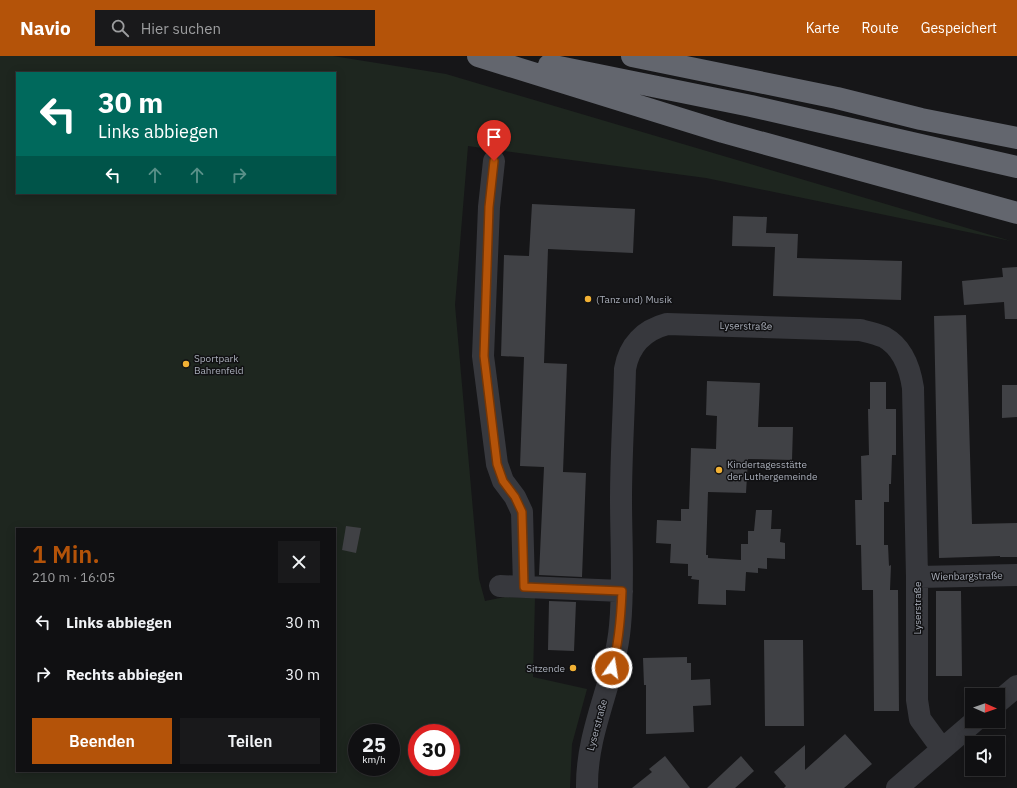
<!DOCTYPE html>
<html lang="de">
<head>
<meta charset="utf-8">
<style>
	:root { --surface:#101012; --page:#19191b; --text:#f1f3f6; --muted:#9c9d9f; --line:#303032; --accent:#b45309 }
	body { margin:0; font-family:"IBM Plex Sans",sans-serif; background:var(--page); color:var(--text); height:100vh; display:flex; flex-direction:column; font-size:15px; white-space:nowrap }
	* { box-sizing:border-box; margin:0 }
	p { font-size:13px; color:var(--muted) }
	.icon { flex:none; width:22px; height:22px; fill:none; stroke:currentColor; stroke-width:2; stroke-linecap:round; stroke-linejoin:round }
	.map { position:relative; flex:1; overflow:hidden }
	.side { position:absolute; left:16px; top:472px; width:320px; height:244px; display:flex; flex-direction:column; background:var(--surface); border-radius:0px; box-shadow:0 2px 10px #0003,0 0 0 1px var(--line) }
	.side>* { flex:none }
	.hud { position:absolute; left:16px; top:16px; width:320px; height:122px; border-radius:0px; box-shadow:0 2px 10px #0003,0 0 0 1px var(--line); background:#00695c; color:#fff; overflow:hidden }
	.needle { width:26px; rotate:92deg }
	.tools { position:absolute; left:965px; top:632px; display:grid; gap:8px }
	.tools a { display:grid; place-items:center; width:40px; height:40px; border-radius:0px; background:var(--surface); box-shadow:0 2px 10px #0003,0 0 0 1px var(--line); font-size:20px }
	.speed { position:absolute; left:348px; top:668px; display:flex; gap:8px; font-size:20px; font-weight:700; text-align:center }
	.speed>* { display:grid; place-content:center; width:52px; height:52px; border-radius:50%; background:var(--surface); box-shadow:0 2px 10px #0003,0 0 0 1px var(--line); line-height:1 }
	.speed small { font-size:10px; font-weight:400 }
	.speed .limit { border:6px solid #d22; background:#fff; color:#111 }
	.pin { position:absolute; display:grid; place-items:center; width:34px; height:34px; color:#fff; margin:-41px -17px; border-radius:50% 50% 50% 0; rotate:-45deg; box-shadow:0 0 4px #0007 }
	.pin .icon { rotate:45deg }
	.me { position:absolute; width:44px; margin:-22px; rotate:13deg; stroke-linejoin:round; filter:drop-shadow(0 0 3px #0008) }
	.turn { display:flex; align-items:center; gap:14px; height:84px; padding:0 16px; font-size:18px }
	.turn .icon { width:52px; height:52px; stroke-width:2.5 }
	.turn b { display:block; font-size:28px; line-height:34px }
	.lanes { display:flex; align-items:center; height:38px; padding:0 16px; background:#0003; justify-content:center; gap:20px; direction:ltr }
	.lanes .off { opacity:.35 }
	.round { display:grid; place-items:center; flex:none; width:42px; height:42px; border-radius:0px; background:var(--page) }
	.overview { display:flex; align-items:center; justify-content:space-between; height:68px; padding:0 16px }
	h1 { font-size:24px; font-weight:600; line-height:30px; color:var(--accent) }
	.button { display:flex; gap:8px; margin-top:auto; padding:8px 16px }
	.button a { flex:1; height:46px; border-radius:0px; background:var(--accent); color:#fff; font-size:16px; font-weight:600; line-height:46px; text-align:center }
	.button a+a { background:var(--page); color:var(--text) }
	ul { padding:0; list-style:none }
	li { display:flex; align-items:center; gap:12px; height:52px; padding:0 16px }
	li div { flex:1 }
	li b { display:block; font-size:15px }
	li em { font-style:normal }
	header { display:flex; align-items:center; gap:24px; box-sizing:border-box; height:56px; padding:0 20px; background:var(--accent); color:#fff }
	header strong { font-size:19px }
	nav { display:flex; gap:22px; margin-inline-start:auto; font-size:14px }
	.search { width:280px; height:36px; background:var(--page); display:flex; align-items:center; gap:10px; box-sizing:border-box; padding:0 14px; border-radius:0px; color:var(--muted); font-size:15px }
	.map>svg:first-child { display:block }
	.green { fill:#1e261f; fill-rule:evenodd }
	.building { fill:#404145 }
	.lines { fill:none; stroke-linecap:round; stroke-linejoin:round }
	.minor { stroke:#37383d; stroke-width:22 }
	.highway { stroke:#63666e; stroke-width:22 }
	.route-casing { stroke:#753606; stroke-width:10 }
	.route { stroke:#b45309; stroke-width:7 }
	.poi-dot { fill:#f2b134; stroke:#111113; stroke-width:1.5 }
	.labels { text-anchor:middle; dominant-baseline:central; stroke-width:3; stroke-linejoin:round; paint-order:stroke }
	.poi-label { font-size:10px; fill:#a8adb8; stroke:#111113; text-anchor:start }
	.street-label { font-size:10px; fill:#a8adb8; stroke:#111113 }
</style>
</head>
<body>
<header>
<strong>Navio</strong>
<div class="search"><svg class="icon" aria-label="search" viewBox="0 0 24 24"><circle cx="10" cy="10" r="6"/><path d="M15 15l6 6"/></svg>Hier suchen</div>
<nav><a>Karte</a><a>Route</a><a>Gespeichert</a></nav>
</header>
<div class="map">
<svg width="1017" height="732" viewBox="0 0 1017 732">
	<rect width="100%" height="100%" fill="#161618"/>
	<path class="green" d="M 0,0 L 333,0 L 446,18 L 1011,185 L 706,122 L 468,90 L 455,249 L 479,523 L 485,545 L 505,541 L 535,542 L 533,621 L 587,633 L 572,688 L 570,732 L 0,732 ZM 17,17 L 335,17 L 335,137 L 17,137 ZM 17,473 L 335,473 L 335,715 L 17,715 ZM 357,677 L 391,677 L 391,711 L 357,711 ZM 417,677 L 451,677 L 451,711 L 417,711 Z"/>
	<path class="building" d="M 532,148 L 635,153 L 633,197 L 548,193 L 544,307 L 567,308 L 563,416 L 586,417 L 582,521 L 539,519 L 544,411 L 520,410 L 524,301 L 501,300 L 504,199 L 529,200 Z
		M 733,160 L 767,161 L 766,177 L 798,178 L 797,202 L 902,205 L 901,244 L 773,240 L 775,191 L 732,190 Z
		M 1017,211 L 1017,263 L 1005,263 L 1004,246 L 964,249 L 962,225 L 1003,221 L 1002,212 Z
		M 966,259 L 972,468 L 1017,467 L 1017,501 L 1000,501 L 1000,500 L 939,502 L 934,260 Z
		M 707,325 L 760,327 L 758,371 L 793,371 L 792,404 L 748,403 L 746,437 L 708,436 L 706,499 L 708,499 L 708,502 L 741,504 L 741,488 L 748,488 L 748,475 L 754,475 L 756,454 L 772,454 L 771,473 L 781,473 L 780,486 L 785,487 L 785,503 L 767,502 L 767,513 L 758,512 L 758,517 L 746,516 L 745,535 L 726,534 L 726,549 L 698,548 L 699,524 L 691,523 L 692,520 L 688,520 L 688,508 L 670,507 L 671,488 L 656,487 L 657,464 L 681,465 L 681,453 L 689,453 L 691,392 L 716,393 L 717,360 L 706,359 Z
		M 870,326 L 886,326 L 886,353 L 896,353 L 896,399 L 892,399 L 891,428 L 889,428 L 889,446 L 884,446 L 884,489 L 888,489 L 889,510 L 891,509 L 890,534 L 898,534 L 899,655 L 874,655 L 873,534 L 862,534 L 861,489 L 856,489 L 855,444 L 862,444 L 861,400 L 869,399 L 868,353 L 870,353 Z
		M 1002,329 L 1017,329 L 1017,361 L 1002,362 Z
		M 346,470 L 361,472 L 356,497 L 342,494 Z
		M 936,535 L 961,535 L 962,620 L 936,620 Z
		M 549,545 L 576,546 L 574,595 L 548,594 Z
		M 764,584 L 803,584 L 804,670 L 765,670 Z
		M 687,601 L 687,607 L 691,607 L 691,624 L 710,623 L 711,649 L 693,650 L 694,676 L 646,678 L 646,629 L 644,629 L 643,602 Z
		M 845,678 L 872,708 L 844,732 L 784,732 L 786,730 L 774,716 L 805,689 L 805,714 Z
		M 665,700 L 690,732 L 632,732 L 652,716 L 649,713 Z
		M 741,700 L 754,715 L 743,725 L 735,732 L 707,732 Z"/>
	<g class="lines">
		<path class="minor" d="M 494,105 L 489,151 L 483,300 L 497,408 L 503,425 L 515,441 L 522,456 L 524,531
			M 917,521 L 1017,519
			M 500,530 L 622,535
			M 998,646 L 1017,630
			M 587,732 C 586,674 615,626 620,570 C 624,528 621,485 621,443 C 621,400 624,356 625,313 C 629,289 644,274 667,268 L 860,274 C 868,276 877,278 884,281 C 902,291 910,312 913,332 L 917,521 L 917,644 L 920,663 L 942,693
			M 897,732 L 975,665"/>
		<path class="highway" d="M 478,0 L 723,76 L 1017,157
			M 632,0 L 837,42 L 921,63 L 1017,82
			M 549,9 L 751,50 L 1017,111"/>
	</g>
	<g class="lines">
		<defs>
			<path id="route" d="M 494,105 L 489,151 L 484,300 L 497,408 L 503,425 L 515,441 L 522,456 L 524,531 L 622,535 C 621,561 619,587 612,612"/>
		</defs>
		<use href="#route" class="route-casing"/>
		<use href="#route" class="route"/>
	</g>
	<g class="poi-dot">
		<circle cx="588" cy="243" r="4"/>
		<circle cx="186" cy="308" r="4"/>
		<circle cx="719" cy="414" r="4"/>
		<circle cx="573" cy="612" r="4"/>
	</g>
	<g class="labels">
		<g class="poi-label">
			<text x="596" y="243">(Tanz und) Musik</text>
			<text x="194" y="302">Sportpark<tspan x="194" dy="12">Bahrenfeld</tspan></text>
			<text x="727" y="408">Kindertagesstätte<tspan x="727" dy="12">der Luthergemeinde</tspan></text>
			<text x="565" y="612" text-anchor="end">Sitzende</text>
		</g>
		<g class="street-label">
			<text transform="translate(746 270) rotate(1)">Lyserstraße</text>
			<text transform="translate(967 520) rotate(-1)">Wienbargstraße</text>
			<text transform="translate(917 552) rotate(-90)">Lyserstraße</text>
			<text transform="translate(597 669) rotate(-75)">Lyserstraße</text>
		</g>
	</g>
</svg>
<div class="tools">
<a><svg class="needle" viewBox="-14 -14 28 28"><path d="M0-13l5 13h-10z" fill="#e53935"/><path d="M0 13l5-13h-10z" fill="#9c9d9f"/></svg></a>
<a><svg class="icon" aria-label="sound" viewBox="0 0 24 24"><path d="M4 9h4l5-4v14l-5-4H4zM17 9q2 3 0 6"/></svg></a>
</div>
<div class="speed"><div>25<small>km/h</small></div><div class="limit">30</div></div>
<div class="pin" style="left:494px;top:105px;background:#d93025"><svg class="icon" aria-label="arrive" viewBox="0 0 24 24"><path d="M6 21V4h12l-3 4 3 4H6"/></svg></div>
<svg class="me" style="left:612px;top:612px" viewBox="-20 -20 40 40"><circle r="17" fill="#b45309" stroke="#fff" stroke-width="3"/><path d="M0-11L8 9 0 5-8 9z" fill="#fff"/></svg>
<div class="hud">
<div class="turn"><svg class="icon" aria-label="left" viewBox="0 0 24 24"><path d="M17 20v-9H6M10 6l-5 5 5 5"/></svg><div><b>30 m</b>Links abbiegen</div></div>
<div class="lanes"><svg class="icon" aria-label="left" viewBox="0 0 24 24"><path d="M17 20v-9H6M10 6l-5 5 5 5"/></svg><svg class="icon off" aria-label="ahead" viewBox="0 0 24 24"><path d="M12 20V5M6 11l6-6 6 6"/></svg><svg class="icon off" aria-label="ahead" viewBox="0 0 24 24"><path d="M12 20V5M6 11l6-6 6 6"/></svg><svg class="icon off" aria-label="right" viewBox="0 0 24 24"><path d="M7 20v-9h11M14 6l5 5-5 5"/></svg></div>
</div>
<section class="side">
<div class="overview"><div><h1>1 Min.</h1><p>210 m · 16:05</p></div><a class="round"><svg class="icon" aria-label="close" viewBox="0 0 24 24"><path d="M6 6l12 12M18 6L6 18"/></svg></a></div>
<ul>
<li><svg class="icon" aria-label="left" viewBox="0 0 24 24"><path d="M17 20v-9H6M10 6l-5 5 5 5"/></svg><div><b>Links abbiegen</b></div><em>30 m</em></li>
<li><svg class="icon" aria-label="right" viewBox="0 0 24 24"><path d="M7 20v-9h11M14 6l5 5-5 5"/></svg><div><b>Rechts abbiegen</b></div><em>30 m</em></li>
</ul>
<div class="button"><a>Beenden</a><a>Teilen</a></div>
</section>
</div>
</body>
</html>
